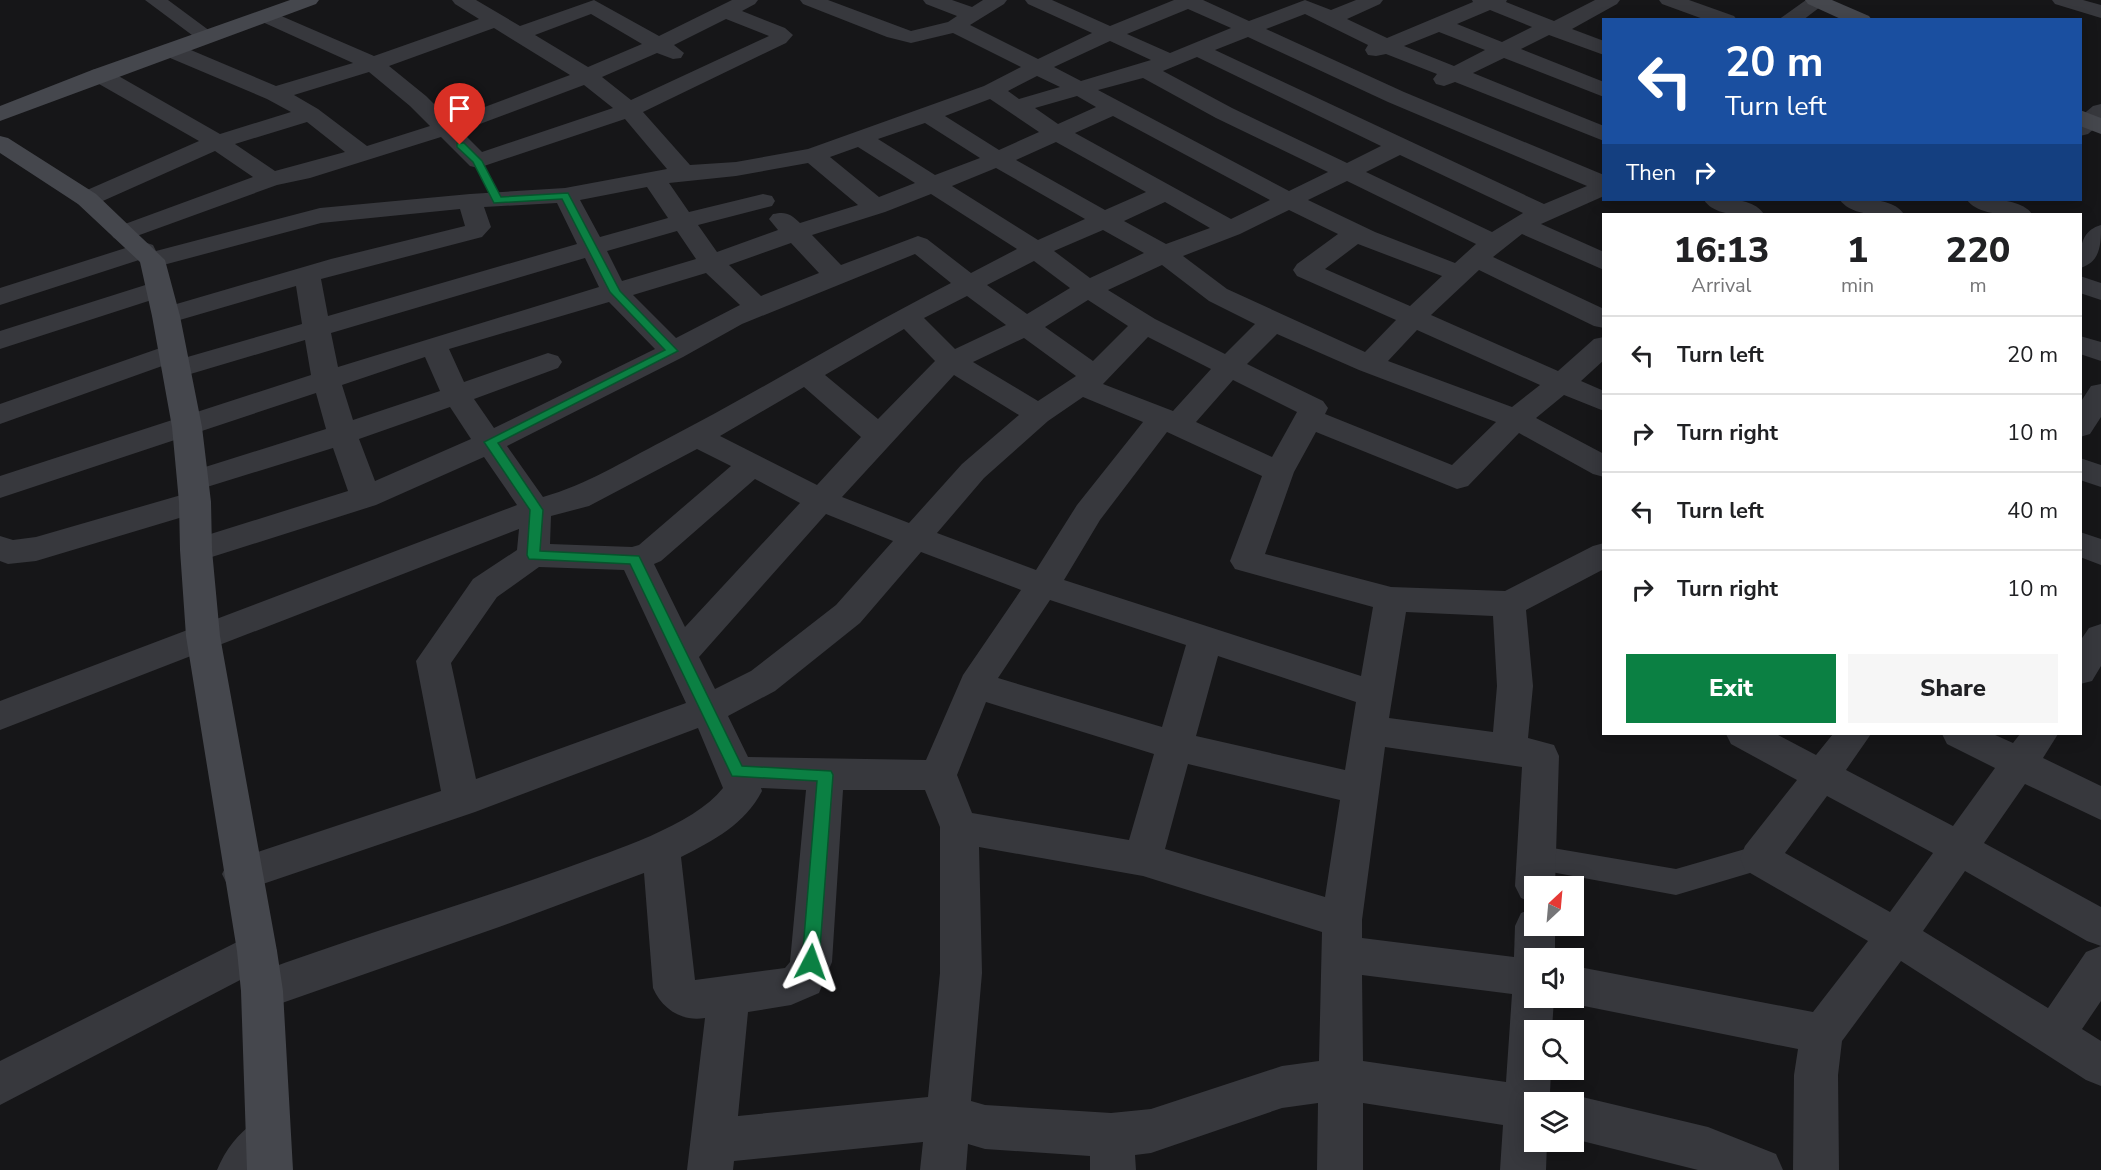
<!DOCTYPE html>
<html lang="en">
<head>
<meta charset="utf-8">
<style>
	:root { --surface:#fff; --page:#f6f6f6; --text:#202124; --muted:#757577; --line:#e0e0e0; --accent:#0b8043 }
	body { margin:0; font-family:"Nunito Sans",sans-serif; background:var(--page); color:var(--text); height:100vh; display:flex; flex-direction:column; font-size:22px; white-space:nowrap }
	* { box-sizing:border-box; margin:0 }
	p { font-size:20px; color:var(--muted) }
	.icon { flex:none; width:33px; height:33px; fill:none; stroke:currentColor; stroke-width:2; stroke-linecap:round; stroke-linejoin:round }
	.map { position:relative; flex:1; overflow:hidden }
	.side { position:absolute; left:1602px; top:213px; width:480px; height:522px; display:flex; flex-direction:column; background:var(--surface); border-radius:0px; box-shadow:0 3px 15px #0003 }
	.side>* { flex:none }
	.guide { position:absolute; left:1602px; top:18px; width:480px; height:183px; border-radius:0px; box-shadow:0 3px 15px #0003; background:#1a4fa0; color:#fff; overflow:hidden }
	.needle { width:39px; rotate:26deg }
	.buttons { position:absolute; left:1524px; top:876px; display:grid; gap:12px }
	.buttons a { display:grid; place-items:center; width:60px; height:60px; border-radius:0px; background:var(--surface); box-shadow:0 3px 15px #0003; font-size:30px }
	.pin { position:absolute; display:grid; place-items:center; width:51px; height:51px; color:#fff; margin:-62px -26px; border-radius:50% 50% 50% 0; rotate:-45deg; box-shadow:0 0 6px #0007 }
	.pin .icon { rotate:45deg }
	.me { position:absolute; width:66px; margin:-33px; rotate:4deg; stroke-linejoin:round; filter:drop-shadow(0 0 4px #0008) }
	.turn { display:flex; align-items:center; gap:21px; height:126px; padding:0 24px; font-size:27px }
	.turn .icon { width:78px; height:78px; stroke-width:2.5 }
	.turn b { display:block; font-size:42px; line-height:51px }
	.then { display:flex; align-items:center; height:57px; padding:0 24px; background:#0003; gap:12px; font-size:22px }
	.eta { display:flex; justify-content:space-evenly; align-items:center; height:102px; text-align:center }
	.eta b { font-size:36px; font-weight:800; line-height:42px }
	.action { display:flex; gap:12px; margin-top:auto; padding:12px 24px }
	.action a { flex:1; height:69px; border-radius:0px; background:var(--accent); color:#fff; font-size:24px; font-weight:800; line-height:69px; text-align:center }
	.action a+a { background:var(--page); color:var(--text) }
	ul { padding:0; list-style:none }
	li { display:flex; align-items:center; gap:18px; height:78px; padding:0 24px; border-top:2px solid var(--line) }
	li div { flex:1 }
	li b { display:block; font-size:22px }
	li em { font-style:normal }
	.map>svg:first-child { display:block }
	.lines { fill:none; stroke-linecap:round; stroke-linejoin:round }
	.lane { fill:#37383d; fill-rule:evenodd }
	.street { fill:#37383d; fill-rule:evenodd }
	.secondary { fill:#45474d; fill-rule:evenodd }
	.route { fill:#0b8043; stroke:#07532c; stroke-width:1.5 }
</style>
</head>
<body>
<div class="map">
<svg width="2101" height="1170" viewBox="0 0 2101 1170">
	<rect width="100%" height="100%" fill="#161618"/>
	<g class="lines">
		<path class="lane" d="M 1535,845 L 1676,869 L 1759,845 L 1770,849 L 1774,858 L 1770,867 L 1676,895 L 1524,867 L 1520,858 L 1524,849 Z"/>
		<path class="street" d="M 145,0 L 168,0 L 218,37 L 214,41 L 207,43 L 200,41 Z
			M 452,0 L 476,0 L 520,26 L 594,0 L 659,36 L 732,0 L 758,0 L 755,4 L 742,11 L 785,28 L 793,35 L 786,43 L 643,112 L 690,165 L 736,162 L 808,149 L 984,86 L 1021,67 L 953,33 L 911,43 L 887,37 L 803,4 L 800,0 L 828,0 L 911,31 L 948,22 L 957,16 L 926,4 L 923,0 L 952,0 L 972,7 L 983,0 L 1007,0 L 1004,4 L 970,25 L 1038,59 L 1092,33 L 1028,4 L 1025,0 L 1052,0 L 1110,26 L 1174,0 L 1203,0 L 1249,21 L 1305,0 L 1331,10 L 1356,0 L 1383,0 L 1380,4 L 1347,19 L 1387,38 L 1473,2 L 1472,0 L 1507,0 L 1506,2 L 1554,21 L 1595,0 L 1620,0 L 1617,4 L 1572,29 L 1604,41 L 1604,55 L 1549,35 L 1521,49 L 1604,82 L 1604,97 L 1504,58 L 1473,73 L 1604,126 L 1604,141 L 1455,82 L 1444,86 L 1436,84 L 1433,79 L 1437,74 L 1386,54 L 1376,56 L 1368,55 L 1365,50 L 1368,45 L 1305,14 L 1266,29 L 1404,92 L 1604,175 L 1604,196 L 1541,224 L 1604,252 L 1604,270 L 1522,234 L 1493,257 L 1604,309 L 1604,328 L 1594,326 L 1479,270 L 1431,315 L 1558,371 L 1594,339 L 1604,337 L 1604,360 L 1581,381 L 1604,391 L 1604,411 L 1564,395 L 1536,418 L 1604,454 L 1604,477 L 1593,474 L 1519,433 L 1468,486 L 1457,489 L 1316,432 L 1294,472 L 1265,554 L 1391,587 L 1505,591 L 1593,546 L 1604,543 L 1604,569 L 1526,610 L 1533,686 L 1528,738 L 1554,745 L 1559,756 L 1555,886 L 1534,886 L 1534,903 L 1521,898 L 1515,886 L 1522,767 L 1385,747 L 1362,920 L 1362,938 L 1514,957 L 1515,926 L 1521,913 L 1534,908 L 1534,926 L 1555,926 L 1555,958 L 1534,958 L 1534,998 L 1554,998 L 1552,1030 L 1534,1030 L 1534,1070 L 1551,1070 L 1550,1093 L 1554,1102 L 1534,1102 L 1534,1142 L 1547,1142 L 1546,1170 L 1500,1170 L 1503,1125 L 1363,1103 L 1363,1170 L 1317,1170 L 1318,1103 L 1282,1108 L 1151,1153 L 1135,1155 L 1136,1170 L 1090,1170 L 1090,1156 L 985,1149 L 968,1144 L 966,1170 L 920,1170 L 923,1142 L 734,1161 L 733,1170 L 687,1170 L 705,1018 C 682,1022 662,1009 653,988 L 644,873 L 499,927 L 262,1010 L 247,1005 L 241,991 L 247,977 C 352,937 461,906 566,868 C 612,851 693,826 723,788 L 698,728 L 475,812 L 242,891 L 228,886 L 222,874 L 228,862 L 441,791 L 416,661 L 473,579 L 517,550 L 519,529 L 0,730 L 0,701 L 517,505 L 484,457 L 376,505 L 196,562 L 185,558 L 180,550 L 185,542 L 348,491 L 333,448 L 194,491 L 183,488 L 179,481 L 183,474 L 326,429 L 316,393 L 0,498 L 0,476 L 311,375 L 305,340 L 177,378 L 167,375 L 163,369 L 165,365 L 0,424 L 0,404 L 163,347 L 173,344 L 183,347 L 187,353 L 184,358 L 302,324 L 296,286 L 166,324 L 156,322 L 152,316 L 156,310 L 331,259 L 465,226 L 460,209 L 321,223 L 152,268 L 143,266 L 139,260 L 0,305 L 0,288 L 135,245 L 144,242 L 153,245 L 156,251 L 320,208 L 470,194 L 565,188 L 667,169 L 625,119 L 478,168 L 470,166 L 441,137 L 310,178 L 277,185 L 123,241 L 114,238 L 110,233 L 114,228 L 253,177 L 215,151 L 96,204 L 87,206 L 78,204 L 75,199 L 78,194 L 199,141 L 92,80 L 89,75 L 92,70 L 100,68 L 108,70 L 220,134 L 291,112 L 267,99 L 163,55 L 160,50 L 163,45 L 171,44 L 179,45 L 276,86 L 353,63 L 258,20 L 255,16 L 258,12 L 265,10 L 272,12 L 374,56 L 479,19 L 455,4 ZM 1188,9 L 1231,28 L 1170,53 L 1127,34 ZM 1490,10 L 1532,27 L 1502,42 L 1457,24 ZM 591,14 L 642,44 L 588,67 L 535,35 ZM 726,19 L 769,36 L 631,100 L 602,77 L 657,53 L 673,59 L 681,58 L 684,53 L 674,45 ZM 494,28 L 570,75 L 450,120 L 426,96 L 389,66 ZM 1439,32 L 1485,50 L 1454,66 L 1404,46 ZM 1248,37 L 1388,102 L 1587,186 L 1544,204 L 1215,50 ZM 1110,41 L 1151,60 L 1081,81 L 1054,67 ZM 1197,57 L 1381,146 L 1347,163 L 1232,108 L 1163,71 ZM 369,72 L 410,106 L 430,126 L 367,146 L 318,109 L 294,95 ZM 1037,76 L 1060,87 L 1019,99 L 1008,91 ZM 1143,78 L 1216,118 L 1328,172 L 1289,191 L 1098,90 ZM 584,85 L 613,108 L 482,152 L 461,131 ZM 1077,96 L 1096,107 L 1058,124 L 1035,108 ZM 990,99 L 1039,132 L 999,150 L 945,116 ZM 1113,116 L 1270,200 L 1231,219 L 1075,133 ZM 307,122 L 345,152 L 275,171 L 235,144 ZM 925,123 L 980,158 L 935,175 L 878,139 ZM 1056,142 L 1146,192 L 1105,210 L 1016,160 ZM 858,147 L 915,183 L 879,197 L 830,157 ZM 1400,155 L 1523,213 L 1492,232 L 1366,172 ZM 808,163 L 858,205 L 800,223 C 791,214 786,211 773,214 L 769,219 L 778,230 L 717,252 L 698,225 L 772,206 L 775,201 L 772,196 L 763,194 L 689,212 L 669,183 L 736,176 ZM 996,168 L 1085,219 L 1038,240 L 952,186 ZM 1347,181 L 1476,244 L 1455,263 L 1375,232 L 1308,200 ZM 647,187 L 668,218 L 600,237 L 580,200 ZM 931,194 L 1017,249 L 971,273 L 927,239 L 918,236 L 841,265 L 812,235 L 885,212 ZM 1165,202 L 1210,228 L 1166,244 L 1124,221 ZM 557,203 L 577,244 L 328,316 L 321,279 L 482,237 L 491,227 L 484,207 ZM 1289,210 L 1338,234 L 1297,264 L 1293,270 L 1297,276 L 1396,320 L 1365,352 L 1227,289 L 1183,256 L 1240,234 ZM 1103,230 L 1144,253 L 1090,278 L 1054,251 ZM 677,231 L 696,259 L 622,281 L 607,251 ZM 791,243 L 819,273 L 761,296 L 729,265 ZM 1358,244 L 1442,276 L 1410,306 L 1325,269 ZM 915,254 L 951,283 C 853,333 760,391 663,441 C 624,461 586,485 543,497 L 507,446 L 683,357 L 742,324 ZM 585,258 L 599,287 L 338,367 L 331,333 ZM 1034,261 L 1070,288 L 1027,314 L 987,285 ZM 1162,265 L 1209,301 L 1255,324 L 1225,354 L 1155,319 L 1108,290 ZM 706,273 L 740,305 L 676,338 L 633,295 ZM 967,296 L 1006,325 L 955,349 L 924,318 ZM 1088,300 L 1128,326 L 1093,361 L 1045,327 ZM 609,302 L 655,349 L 494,428 L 474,399 L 558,368 L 562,362 L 558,356 L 548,353 L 464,382 L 449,349 ZM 904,329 L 935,361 L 878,419 L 825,375 ZM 1417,330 L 1540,385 L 1512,407 L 1388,361 ZM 1277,334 L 1359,370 L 1496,422 L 1452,465 L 1325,414 L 1328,408 L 1323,401 L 1247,364 ZM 1148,337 L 1211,369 L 1173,411 L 1103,384 ZM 1024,338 L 1076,376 L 1038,401 L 973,362 ZM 425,357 L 440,391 L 353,420 L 342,385 ZM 954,375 L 1019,415 L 962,464 L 909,523 L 842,497 ZM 1233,380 L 1297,412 L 1272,457 L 1196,422 ZM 804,387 L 861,437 L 817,485 L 720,436 ZM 1083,397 L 1143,422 L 1077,505 L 1036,570 L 937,533 L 984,478 L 1048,421 ZM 450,407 L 471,439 L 375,481 L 359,439 ZM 1167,432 L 1262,476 L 1230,561 L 1235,569 L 1373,607 L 1361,676 L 1064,580 L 1100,520 ZM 697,449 L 731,466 L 639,545 L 632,547 L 550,544 L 551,516 L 589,506 ZM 755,479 L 800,503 L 685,627 L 654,564 L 661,561 ZM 826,514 L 893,541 L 836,605 L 751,671 L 715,689 L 699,657 ZM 921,552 L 1021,590 L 963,675 L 926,760 L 748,757 L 728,716 L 775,691 L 860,623 ZM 539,567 L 624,570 L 686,703 L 476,779 L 451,663 L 497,597 ZM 1050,600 L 1186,645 L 1162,727 L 998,678 ZM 1406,612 L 1493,616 L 1497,686 L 1493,732 L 1389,718 ZM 1218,656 L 1356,702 L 1345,770 L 1196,736 ZM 986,702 L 1154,754 L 1129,840 L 972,813 L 957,775 ZM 1188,764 L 1340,800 L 1325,897 L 1165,849 ZM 761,788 L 806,790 L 790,962 L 785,968 L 695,980 L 681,857 C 713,841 745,824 762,791 ZM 843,790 L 925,790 L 940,827 L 940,973 L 928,1097 L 738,1116 L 748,1012 L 791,1005 L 819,993 L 832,962 ZM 979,847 L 1143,876 L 1322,932 L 1319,1061 L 1282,1066 L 1151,1109 L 1111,1113 L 985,1105 L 971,1101 L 982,973 ZM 1362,975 L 1512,994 L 1506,1082 L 1363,1061 Z
			M 1659,0 L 1689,0 L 1734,16 L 1737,20 L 1706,20 L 1662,4 Z
			M 1806,0 L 1828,1 L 1803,20 L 1778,20 Z
			M 2052,0 L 2083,0 L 2101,5 L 2101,18 L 2055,4 Z
			M 2101,104 L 2101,123 L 2088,134 L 2080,136 L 2080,117 L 2093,106 Z
			M 1704,200 C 1722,198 1753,197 1764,214 C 1746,216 1715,217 1704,200 Z
			M 1840,200 C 1858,198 1893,197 1904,214 C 1886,216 1852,217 1840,200 Z
			M 1967,200 C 1984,198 2021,198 2032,214 C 2015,216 1978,216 1967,200 Z
			M 2101,225 C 2101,244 2101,262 2080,268 C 2080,249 2080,231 2101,225 Z
			M 2080,276 L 2101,283 L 2101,300 L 2080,293 Z
			M 158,281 L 167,283 L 171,289 L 167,295 L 0,349 L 0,331 Z
			M 2080,336 L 2101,342 L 2101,361 L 2080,354 Z
			M 2101,384 L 2101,417 L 2090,434 L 2080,437 L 2080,403 L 2091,386 Z
			M 2080,458 L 2101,465 L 2101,487 L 2080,480 Z
			M 195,491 L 206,494 L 211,502 L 206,510 L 36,561 L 8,564 L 0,561 L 0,536 L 13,540 L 36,537 Z
			M 2080,532 L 2101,539 L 2101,565 L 2080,557 Z
			M 2101,624 L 2101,666 L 2092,681 L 2080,684 L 2080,641 L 2089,628 Z
			M 1726,734 L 1776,734 L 1816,755 L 1833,734 L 1871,734 L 1846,770 L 1953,826 L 1995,768 L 1947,744 L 1942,734 L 1993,734 L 2013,743 L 2020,734 L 2058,734 L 2043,758 L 2101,786 L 2101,820 L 2025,784 L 1984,843 L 2101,907 L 2101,946 L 2087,941 L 1965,871 L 1923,931 L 2048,1008 L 2086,952 L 2101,946 L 2101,1001 L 2082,1029 L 2101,1041 L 2101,1086 L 2086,1080 L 1901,961 L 1842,1041 L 1838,1075 L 1839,1170 L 1793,1170 L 1794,1075 L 1798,1049 L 1574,1004 L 1559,999 L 1574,998 L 1574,966 L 1813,1012 L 1868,941 L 1745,870 L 1740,858 L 1745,846 L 1797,780 L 1731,744 ZM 1827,796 L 1933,853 L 1890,912 L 1785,853 Z
			M 257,932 L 271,938 L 277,951 L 271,964 L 0,1105 L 0,1061 Z
			M 1574,1095 L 1708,1127 L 1776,1154 L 1783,1170 L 1698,1170 L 1574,1139 L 1574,1102 L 1558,1102 Z
			M 268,1116 L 284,1122 L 290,1138 L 284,1154 L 270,1170 L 217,1170 C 227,1146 244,1125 268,1116 Z"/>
		<path class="secondary" d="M 290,0 L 319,0 L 316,4 L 0,121 L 0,106 L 92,70 Z
			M 1805,0 L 1832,0 L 1869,16 L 1872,20 L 1843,20 L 1808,4 Z
			M 2080,110 L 2101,118 L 2101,134 L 2080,126 Z
			M 0,136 L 8,138 L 96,194 L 165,260 L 180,316 L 202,427 L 211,502 L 212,550 L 220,636 L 277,951 L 283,991 L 293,1170 L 247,1170 L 241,991 L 237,951 L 186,636 L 180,550 L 179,502 L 172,427 L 152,316 L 140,262 L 78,204 L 0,153 Z"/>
	</g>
	<path class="route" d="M 457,143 L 464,143 L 482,161 L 501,197 L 568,193 L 620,291 L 678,351 L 498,443 L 543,510 L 540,551 L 639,556 L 742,766 L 831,771 L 833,775 L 819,962 L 817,967 L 811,970 L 805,967 L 802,962 L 817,781 L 732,776 L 630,564 L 529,559 L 527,555 L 530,510 L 484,442 L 665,350 L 610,292 L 562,199 L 494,203 L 473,162 L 457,147 Z"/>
</svg>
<div class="buttons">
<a><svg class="needle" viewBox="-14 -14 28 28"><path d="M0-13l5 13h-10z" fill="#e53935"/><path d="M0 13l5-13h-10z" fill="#757577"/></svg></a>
<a><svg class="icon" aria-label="sound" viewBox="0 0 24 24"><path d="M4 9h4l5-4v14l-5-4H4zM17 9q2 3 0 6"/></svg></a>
<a><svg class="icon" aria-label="search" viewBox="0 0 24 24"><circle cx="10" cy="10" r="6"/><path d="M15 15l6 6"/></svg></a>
<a><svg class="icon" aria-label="layers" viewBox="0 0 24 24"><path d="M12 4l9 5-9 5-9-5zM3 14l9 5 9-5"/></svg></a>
</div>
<div class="pin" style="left:460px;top:145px;background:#d93025"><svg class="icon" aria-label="arrive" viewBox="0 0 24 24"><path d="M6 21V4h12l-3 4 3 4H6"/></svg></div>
<svg class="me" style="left:811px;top:962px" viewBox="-20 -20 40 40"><path d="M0-17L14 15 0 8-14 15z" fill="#0b8043" stroke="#fff" stroke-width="4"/></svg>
<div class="guide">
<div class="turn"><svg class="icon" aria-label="left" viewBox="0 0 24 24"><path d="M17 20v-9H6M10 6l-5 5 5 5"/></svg><div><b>20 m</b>Turn left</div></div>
<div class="then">Then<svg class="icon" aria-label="right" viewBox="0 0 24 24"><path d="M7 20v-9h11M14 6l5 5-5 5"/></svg></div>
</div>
<section class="side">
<div class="eta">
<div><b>16:13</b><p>Arrival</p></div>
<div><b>1</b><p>min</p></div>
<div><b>220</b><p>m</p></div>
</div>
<ul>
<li><svg class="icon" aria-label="left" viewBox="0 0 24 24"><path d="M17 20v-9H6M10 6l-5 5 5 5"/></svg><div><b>Turn left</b></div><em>20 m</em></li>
<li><svg class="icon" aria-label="right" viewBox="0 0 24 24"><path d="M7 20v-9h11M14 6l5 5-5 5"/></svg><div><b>Turn right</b></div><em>10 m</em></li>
<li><svg class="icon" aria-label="left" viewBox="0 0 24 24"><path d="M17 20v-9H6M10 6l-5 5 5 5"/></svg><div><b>Turn left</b></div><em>40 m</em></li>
<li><svg class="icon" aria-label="right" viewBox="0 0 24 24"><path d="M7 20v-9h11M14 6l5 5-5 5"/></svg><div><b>Turn right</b></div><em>10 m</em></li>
</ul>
<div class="action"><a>Exit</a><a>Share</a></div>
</section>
</div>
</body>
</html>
